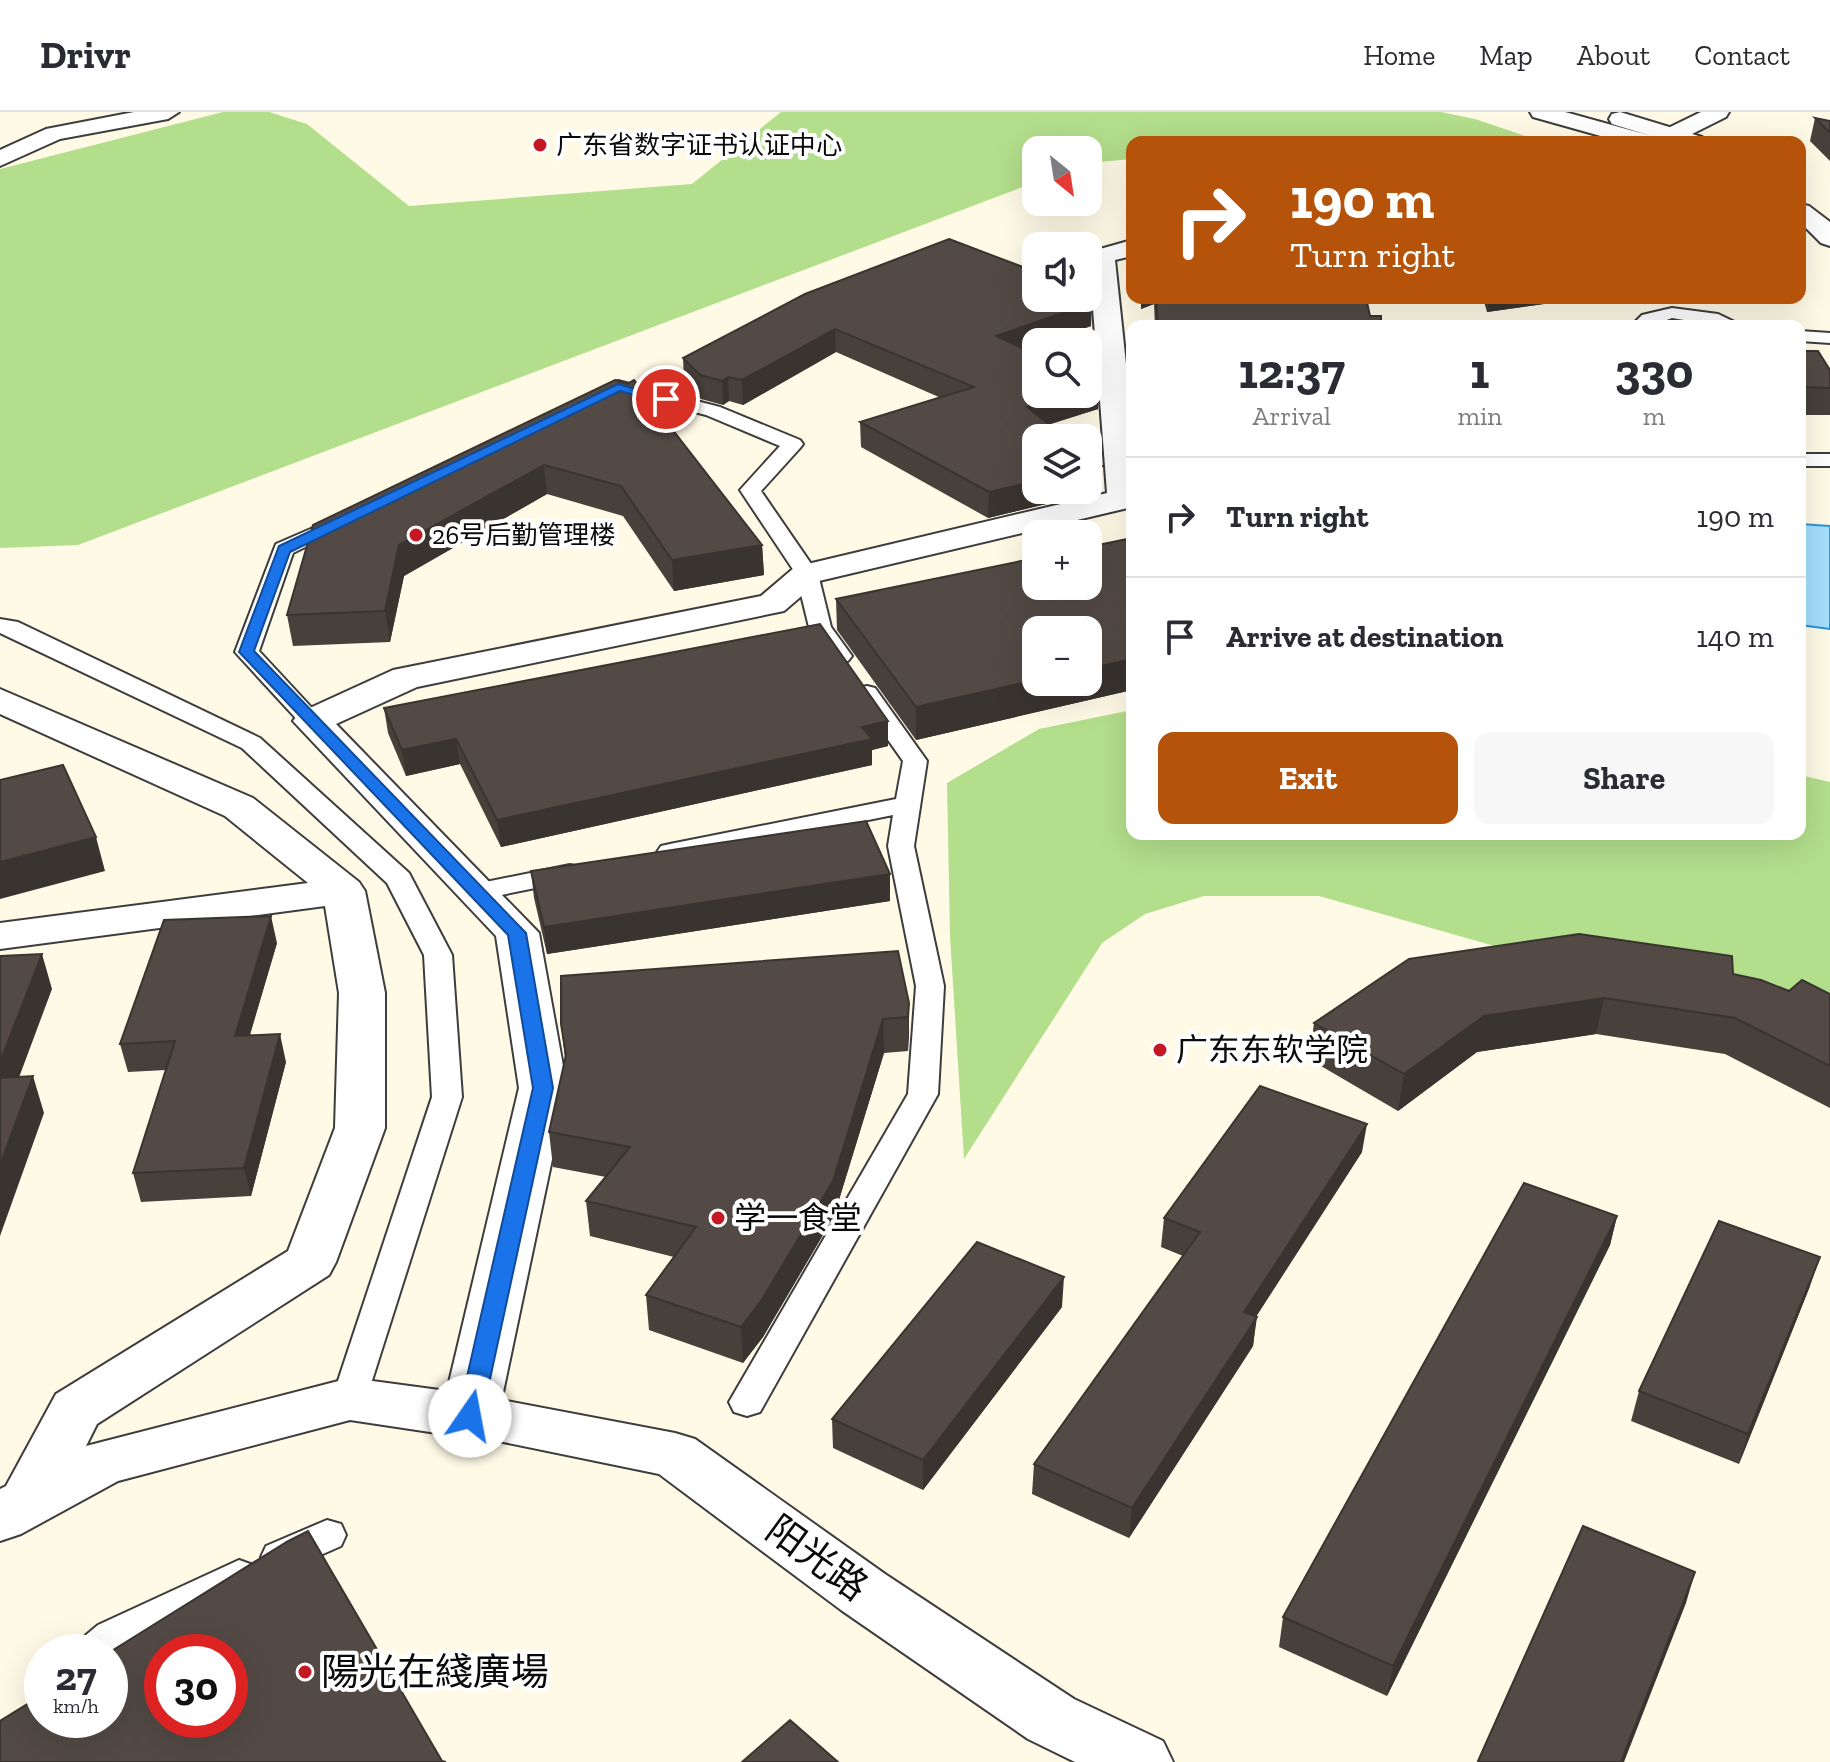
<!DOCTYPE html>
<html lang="en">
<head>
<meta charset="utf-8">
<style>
	:root { --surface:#fff; --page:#f7f7f7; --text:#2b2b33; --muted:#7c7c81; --line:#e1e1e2; --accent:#b45309 }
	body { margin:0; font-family:"Zilla Slab","Noto Sans SC",serif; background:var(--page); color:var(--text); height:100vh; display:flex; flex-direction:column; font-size:30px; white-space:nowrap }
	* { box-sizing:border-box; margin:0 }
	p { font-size:26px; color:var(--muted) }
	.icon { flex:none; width:44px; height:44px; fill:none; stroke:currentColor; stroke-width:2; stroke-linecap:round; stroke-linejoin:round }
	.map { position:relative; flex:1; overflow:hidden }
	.panel { position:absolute; left:1126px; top:208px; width:680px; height:520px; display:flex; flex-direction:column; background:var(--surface); border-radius:16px; box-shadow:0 8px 32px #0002 }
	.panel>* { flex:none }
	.guide { position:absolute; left:1126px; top:24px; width:680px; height:168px; border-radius:16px; box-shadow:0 8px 32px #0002; background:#b45309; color:#fff; overflow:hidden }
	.needle { width:52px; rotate:150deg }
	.buttons { position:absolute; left:1022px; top:24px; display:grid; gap:16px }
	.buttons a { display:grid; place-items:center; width:80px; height:80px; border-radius:16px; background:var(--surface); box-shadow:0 8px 32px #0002; font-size:40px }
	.speed { position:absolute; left:24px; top:1522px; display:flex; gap:16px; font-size:40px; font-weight:700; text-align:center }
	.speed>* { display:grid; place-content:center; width:104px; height:104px; border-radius:50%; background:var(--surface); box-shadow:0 8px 32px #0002; line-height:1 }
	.speed small { font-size:20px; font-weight:400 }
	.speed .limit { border:12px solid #d22; background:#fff; color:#111 }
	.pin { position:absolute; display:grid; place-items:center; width:68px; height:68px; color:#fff; margin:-34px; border:4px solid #fff; border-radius:50%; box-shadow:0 2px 8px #0007 }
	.me { position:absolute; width:88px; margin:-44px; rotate:12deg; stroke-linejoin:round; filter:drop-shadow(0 0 6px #0008) }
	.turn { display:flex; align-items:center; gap:28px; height:168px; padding:0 32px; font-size:36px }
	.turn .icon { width:104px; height:104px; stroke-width:2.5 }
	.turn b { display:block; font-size:56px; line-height:68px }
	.eta { display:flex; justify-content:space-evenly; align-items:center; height:136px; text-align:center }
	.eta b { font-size:48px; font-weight:700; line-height:56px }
	.cta { display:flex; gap:16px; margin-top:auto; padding:16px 32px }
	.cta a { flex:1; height:92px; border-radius:16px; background:var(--accent); color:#fff; font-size:32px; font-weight:700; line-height:92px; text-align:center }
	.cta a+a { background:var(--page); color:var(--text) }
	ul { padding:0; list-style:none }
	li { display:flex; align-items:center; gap:24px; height:120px; padding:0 32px; border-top:2px solid var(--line) }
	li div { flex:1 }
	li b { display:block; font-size:30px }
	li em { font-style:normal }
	header { display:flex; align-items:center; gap:48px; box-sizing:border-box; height:112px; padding:0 40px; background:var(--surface); border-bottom:2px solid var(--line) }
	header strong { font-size:38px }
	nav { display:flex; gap:44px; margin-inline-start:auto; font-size:28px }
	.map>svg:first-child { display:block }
	.forest { fill:#b3de8b }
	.water { fill:#a6defb; stroke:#2796d8; stroke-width:2 }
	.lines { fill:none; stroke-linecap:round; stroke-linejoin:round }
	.service-casing { stroke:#3d3d3d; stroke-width:4 }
	.minor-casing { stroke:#3d3d3d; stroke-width:4 }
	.tertiary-casing { stroke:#3d3d3d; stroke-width:4 }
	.service { fill:#fff; fill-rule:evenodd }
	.minor { fill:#fff; fill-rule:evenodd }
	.tertiary { fill:#fff; fill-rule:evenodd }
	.wall { fill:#47403b }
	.shaded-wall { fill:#3a3430 }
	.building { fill:#534a45; stroke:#3a3430; stroke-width:2; fill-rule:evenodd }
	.route { fill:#1a73e8; stroke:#114b97; stroke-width:2 }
	.poi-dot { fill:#c41824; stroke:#fff; stroke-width:3 }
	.labels { text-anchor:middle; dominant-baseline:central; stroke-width:8; stroke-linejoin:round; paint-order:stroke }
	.far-poi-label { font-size:26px; fill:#0a0a0a; stroke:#fff; text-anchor:start }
	.poi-label { font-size:32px; fill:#0a0a0a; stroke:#fff; text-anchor:start }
	.near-street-label { font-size:38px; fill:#0a0a0a; stroke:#fff }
	.near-poi-label { font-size:38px; fill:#0a0a0a; stroke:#fff; text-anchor:start }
</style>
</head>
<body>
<header>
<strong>Drivr</strong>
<nav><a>Home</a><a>Map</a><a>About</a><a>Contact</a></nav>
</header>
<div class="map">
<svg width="1830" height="1650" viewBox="0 0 1830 1650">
	<rect width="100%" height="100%" fill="#fffae6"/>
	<path class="forest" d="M 223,0 L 269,0 L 307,12 L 409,94 L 692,72 L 781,0 L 1441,0 L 1475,7 L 1543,30 L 1132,30 L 1132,47 L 1088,51 L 1088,38 L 1036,38 L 1036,70 L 78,433 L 0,436 L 0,57 Z
		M 1132,598 L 1132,722 L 1800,722 L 1800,663 L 1830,670 L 1830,917 L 1558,852 L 1319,784 L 1204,784 L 1145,802 L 1102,831 L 964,1047 L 950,824 L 947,671 L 1039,617 Z"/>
	<path class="water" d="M 1800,412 L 1830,414 L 1830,517 L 1800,513 Z"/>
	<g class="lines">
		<defs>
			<path id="service" d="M 1672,196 L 1718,202 L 1743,214 L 1719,214 L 1672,206 L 1651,214 L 1631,214 L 1642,203 Z
				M 1800,219 L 1830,221 L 1830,231 L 1800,229 Z
				M 618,269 L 720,295 L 800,328 L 803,332 L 800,336 L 761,379 L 818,462 L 831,515 L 852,544 L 848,549 L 832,549 L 809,515 L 796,462 L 740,378 L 780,334 L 706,303 L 621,281 L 604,283 L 602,279 Z
				M 1800,342 L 1830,342 L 1830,354 L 1800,354 Z
				M 343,403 L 353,409 L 350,413 L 293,441 L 259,539 L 324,609 L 321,614 L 303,614 L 235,540 L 276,432 Z
				M 0,507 L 18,510 L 260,626 L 409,761 L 452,843 L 462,985 L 363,1297 L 350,1301 L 337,1297 L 332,1287 L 432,985 L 424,843 L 387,771 L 242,636 L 0,521 Z
				M 867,574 L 875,576 L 927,649 L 914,734 L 944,874 L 938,982 L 760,1300 L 747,1304 L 734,1300 L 729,1290 L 908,982 L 916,874 L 888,734 L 893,703 L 670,748 L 661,746 L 657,740 L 661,734 L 670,732 L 896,687 L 903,649 L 855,581 L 859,576 Z
				M 570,753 L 580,755 L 583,761 L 580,767 L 476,788 L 466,786 L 462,780 L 466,774 Z
				M 327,1408 L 341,1412 L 346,1423 L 341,1434 L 280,1461 L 266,1456 L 261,1445 L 266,1434 Z
				M 239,1448 L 253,1453 L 258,1464 L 253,1475 L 126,1537 L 110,1551 L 110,1540 L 74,1540 L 80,1528 L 98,1513 Z"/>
			<path id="minor" d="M 1701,0 L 1729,0 L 1726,5 L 1680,28 L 1664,28 L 1661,23 L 1664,18 Z
				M 1132,128 L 1132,144 L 1115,148 L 1132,309 L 1132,395 L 819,469 L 784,499 L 417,575 L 336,612 L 539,821 L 567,976 L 498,1304 L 490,1319 L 470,1326 L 350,1308 L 118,1369 L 21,1422 L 0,1429 L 0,1377 L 6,1374 L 56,1282 L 288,1139 L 335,1016 L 339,881 L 325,794 L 0,837 L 0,811 L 308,771 L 225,704 L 0,602 L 0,577 L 253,686 L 359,770 L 365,779 L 385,881 L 385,1016 L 336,1150 L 329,1163 L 97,1312 L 86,1334 L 350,1266 L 447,1279 L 519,976 L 496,824 L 293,609 L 299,601 L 393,558 L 761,484 L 795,455 L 1107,381 L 1089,144 L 1093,139 Z"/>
			<path id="tertiary" d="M 134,0 L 179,0 L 168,7 L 60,27 L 0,54 L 0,38 L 46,17 Z
				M 1530,0 L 1565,0 L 1655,25 L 1658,30 L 1622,30 L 1533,5 Z
				M 1620,0 L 1702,25 L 1705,30 L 1671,30 L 1612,12 L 1609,7 L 1612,2 Z
				M 1800,92 L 1809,94 L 1830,110 L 1830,134 L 1821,131 L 1800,110 Z
				M 470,1282 L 675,1321 L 695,1327 L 885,1462 L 1074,1587 L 1163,1629 L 1173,1650 L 1075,1650 L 1028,1627 L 841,1498 L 659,1362 L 450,1319 L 442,1304 L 450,1289 Z"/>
		</defs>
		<use href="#service" class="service-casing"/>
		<use href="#minor" class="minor-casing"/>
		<use href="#tertiary" class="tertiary-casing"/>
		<use href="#service" class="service"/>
		<use href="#minor" class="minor"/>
		<use href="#tertiary" class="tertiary"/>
	</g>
	<path class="wall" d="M 1815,6 L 1830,9 L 1830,49 L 1810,29 Z
		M 805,182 L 1091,214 L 1046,230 L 1036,230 L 1036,233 L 1024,238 L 1099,272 L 1098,297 L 1049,312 L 1100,379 L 988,406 L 861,335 L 860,310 L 941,286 L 836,240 L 743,293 L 729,289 L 723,293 L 701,287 L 684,270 L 683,246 Z
		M 1141,186 L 1366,186 L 1370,204 L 1381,214 L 1155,214 L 1154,192 L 1141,197 Z
		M 1483,186 L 1587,186 L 1487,200 Z
		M 1800,239 L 1830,258 L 1830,303 L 1800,303 Z
		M 627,272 L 762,433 L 764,463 L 674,479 L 623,404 L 547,382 L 404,464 L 390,530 L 293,534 L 287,503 Z
		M 1132,426 L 1132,578 L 916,628 L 837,518 L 836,487 Z
		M 384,596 L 888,609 L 888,634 L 872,638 L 872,653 L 501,735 L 460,652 L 406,664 L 388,621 Z
		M 531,759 L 890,762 L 890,789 L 547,842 L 534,786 Z
		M 277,831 L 250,923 L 286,950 L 251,1084 L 141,1090 L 133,1061 L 166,958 L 128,960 L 120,932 Z
		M 1733,862 L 1789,879 L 1830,882 L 1830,996 L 1725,942 L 1596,922 L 1477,940 L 1398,999 L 1309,947 L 1314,911 Z
		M 909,891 L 908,939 L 884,941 L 834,1104 L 763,1225 L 743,1251 L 649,1218 L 646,1183 L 674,1145 L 590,1124 L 586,1089 L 606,1065 L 553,1055 L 549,1020 L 565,947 L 561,912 Z
		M 1362,1040 L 1256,1205 L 1253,1234 L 1129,1426 L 1032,1382 L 1034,1352 L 1183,1144 L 1161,1135 L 1164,1106 Z
		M 1617,1104 L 1610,1133 L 1387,1584 L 1279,1535 L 1283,1505 Z
		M 1810,1174 L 1739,1352 L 1631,1309 L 1639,1279 Z
		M 1062,1195 L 923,1378 L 833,1336 L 832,1307 Z"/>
	<path class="shaded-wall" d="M 1142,186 L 1154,186 L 1154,192 L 1141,197 Z
		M 1489,186 L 1587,186 L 1487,200 Z
		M 1092,191 L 1091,214 L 1046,230 L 1036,230 L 1036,233 L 995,248 L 996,224 Z
		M 835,217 L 836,240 L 743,293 L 742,268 Z
		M 728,265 L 729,289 L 723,293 L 722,269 Z
		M 1099,272 L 1098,297 L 1026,320 L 1027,295 L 1068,282 L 1088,282 L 1088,276 Z
		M 544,353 L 547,382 L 404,464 L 390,530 L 385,499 L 399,433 Z
		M 1102,354 L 1100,379 L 988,406 L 989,380 L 1036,369 L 1036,378 L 1088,378 L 1088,357 Z
		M 762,433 L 764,463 L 674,479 L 672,448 Z
		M 1132,547 L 1132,578 L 916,628 L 916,595 L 1036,568 L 1036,570 L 1088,570 L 1088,557 Z
		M 888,609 L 888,634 L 872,638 L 872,653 L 501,735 L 497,708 Z
		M 456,627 L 460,652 L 406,664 L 402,638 Z
		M 96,725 L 105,759 L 0,787 L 0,750 Z
		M 890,762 L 890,789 L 547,842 L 544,815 Z
		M 271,804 L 277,831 L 241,952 L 235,924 Z
		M 42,842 L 52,877 L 5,1003 L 0,987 L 0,950 Z
		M 1604,886 L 1596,922 L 1477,940 L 1398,999 L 1404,962 L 1484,904 Z
		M 909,891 L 909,925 L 908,939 L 908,905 Z
		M 883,907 L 884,941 L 834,1104 L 763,1225 L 743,1251 L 741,1215 Z
		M 280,922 L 286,950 L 251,1084 L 244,1056 Z
		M 33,964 L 44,1001 L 0,1124 L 0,1053 Z
		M 1367,1012 L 1362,1040 L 1240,1229 L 1257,1205 L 1253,1234 L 1129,1426 L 1132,1396 L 1244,1200 Z
		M 1617,1104 L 1610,1133 L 1387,1584 L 1393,1554 Z
		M 1820,1145 L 1810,1174 L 1739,1352 L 1748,1322 Z
		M 1064,1165 L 1062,1195 L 923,1378 L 923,1348 Z
		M 1695,1460 L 1686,1491 L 1624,1650 L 1621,1650 Z"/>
	<path class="building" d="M 1815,6 L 1830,9 L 1830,21 Z
		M 949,127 L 1036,160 L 1036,186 L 1088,186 L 1088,179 L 1092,180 L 1092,191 L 996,224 L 1036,243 L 1036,282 L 1068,282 L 1027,295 L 1066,326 L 1036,326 L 1036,369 L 989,380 L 860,310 L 974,275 L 835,217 L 742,268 L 728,265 L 722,269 L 700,263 L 683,246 L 805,182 Z
		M 1156,186 L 1366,186 L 1370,204 L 1381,204 L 1381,214 L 1158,214 Z
		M 1800,239 L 1818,239 L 1830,258 L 1830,276 L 1800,275 Z
		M 1088,267 L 1099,272 L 1088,276 Z
		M 615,268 L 627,272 L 634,268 L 762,433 L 672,448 L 621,374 L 544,353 L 399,433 L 385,499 L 287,503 L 313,413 Z
		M 1088,343 L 1102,354 L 1088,357 Z
		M 1132,426 L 1132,547 L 1088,557 L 1088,518 L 1036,518 L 1036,568 L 916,595 L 836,487 L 1036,446 L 1036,474 L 1088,474 L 1088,435 Z
		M 820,512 L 888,609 L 862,615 L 872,627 L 497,708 L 456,627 L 402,638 L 384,596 Z
		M 63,653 L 96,725 L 0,750 L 0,668 Z
		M 866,709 L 890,762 L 544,815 L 531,759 Z
		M 271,804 L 235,924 L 280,922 L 244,1056 L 133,1061 L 175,929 L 120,932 L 164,808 Z
		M 1579,822 L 1732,844 L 1733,862 L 1761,868 L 1789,879 L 1802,868 L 1830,882 L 1830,954 L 1735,906 L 1604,886 L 1484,904 L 1404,962 L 1314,911 L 1409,847 Z
		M 898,839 L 909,891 L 908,905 L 883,907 L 833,1069 L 761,1189 L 741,1215 L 646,1183 L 696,1115 L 586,1089 L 630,1035 L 549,1020 L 566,943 L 561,912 L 561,864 Z
		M 42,842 L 0,950 L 0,844 Z
		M 33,964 L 0,1053 L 0,966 Z
		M 1260,974 L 1367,1012 L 1244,1200 L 1257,1205 L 1132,1396 L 1034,1352 L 1200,1120 L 1164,1106 Z
		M 1524,1071 L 1617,1104 L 1393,1554 L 1283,1505 Z
		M 1719,1109 L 1820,1145 L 1748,1322 L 1639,1279 Z
		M 977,1130 L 1064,1165 L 923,1348 L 832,1307 Z
		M 1583,1414 L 1695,1460 L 1621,1650 L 1480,1650 L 1478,1649 Z
		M 308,1419 L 442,1649 L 446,1650 L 0,1650 L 0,1609 L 42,1583 L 42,1608 L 110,1608 L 110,1540 L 288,1429 ZM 162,1540 L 230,1540 L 230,1608 L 162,1608 Z
		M 790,1608 L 838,1650 L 742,1650 Z"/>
	<path class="route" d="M 618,272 L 672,287 L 666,291 L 620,279 L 290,440 L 254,539 L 526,821 L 553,976 L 482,1304 L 478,1311 L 470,1313 L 462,1311 L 458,1304 L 533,976 L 508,823 L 239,540 L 279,434 Z"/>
	<g class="poi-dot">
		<circle cx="540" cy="33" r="8"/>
		<circle cx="416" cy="423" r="8"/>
		<circle cx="1160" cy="938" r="8"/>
		<circle cx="718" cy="1106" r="8"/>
		<circle cx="305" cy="1560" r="8"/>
	</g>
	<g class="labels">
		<g class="far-poi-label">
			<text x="556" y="33">广东省数字证书认证中心</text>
			<text x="432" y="423">26号后勤管理楼</text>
		</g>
		<g class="poi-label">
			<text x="1176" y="938">广东东软学院</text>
			<text x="734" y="1106">学一食堂</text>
		</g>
		<g class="near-street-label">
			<text transform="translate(817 1446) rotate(36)">阳光路</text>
		</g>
		<g class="near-poi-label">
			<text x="321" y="1560">陽光在綫廣場</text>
		</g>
	</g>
</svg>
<div class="buttons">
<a><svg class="needle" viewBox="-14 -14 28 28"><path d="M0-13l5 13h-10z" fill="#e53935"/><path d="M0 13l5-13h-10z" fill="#7c7c81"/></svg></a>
<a><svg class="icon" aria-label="sound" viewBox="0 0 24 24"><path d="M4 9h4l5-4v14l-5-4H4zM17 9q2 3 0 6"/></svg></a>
<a><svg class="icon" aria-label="search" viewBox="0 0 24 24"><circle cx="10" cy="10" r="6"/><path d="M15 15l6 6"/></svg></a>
<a><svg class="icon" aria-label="layers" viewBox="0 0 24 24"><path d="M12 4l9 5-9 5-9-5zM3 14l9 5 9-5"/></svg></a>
<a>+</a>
<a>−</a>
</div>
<div class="speed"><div>27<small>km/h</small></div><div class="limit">30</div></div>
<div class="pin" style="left:666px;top:287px;background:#d93025"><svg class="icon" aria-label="arrive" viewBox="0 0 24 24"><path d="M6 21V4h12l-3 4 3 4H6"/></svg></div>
<svg class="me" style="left:470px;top:1304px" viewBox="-20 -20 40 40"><circle r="19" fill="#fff"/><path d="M0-13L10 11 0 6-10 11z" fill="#1a73e8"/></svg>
<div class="guide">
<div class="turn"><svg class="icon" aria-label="right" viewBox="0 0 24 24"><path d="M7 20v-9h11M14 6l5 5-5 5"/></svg><div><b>190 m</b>Turn right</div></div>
</div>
<section class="panel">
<div class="eta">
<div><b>12:37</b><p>Arrival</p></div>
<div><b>1</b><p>min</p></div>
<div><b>330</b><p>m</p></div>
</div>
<ul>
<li><svg class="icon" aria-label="right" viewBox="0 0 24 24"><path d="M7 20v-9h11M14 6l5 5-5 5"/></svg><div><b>Turn right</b></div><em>190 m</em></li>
<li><svg class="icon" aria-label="arrive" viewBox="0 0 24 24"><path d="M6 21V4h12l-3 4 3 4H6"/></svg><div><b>Arrive at destination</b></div><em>140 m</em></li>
</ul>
<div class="cta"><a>Exit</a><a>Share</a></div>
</section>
</div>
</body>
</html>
